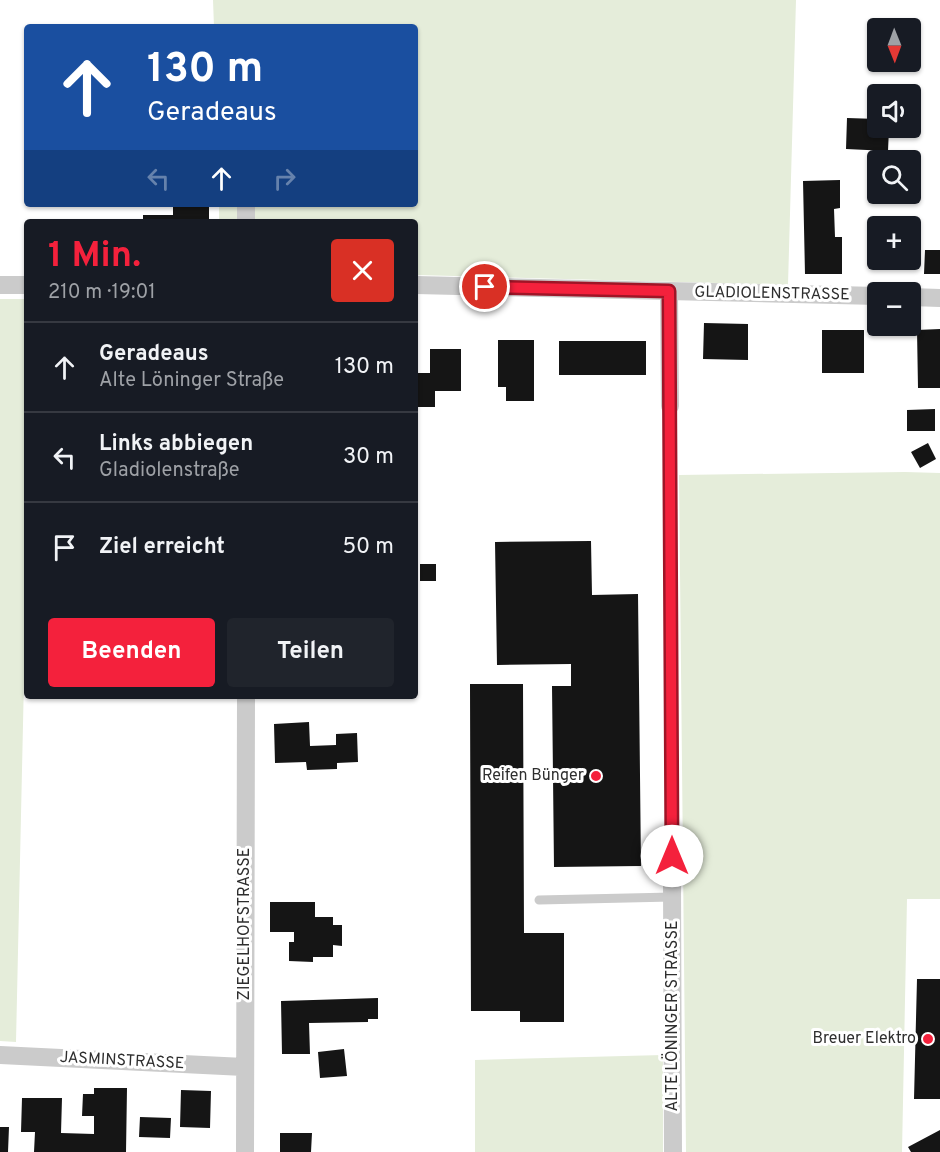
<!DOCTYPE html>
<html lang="de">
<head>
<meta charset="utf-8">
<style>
	:root { --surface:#171b24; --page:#20242c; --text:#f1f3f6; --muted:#9ea1a6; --line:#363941; --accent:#f4213c }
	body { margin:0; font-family:Overpass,sans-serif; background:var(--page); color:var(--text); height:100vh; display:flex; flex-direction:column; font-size:22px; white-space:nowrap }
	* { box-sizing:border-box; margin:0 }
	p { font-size:20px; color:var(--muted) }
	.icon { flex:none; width:33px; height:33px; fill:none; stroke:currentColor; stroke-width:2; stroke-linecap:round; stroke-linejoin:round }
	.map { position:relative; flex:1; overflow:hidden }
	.panel { position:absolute; left:24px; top:219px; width:394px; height:480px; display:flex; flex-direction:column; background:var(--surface); border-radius:6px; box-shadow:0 2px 4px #0004 }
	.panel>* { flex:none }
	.top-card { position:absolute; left:24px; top:24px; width:394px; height:183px; border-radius:6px; box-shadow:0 2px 4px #0004; background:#1a4fa0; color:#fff; overflow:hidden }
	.needle { width:39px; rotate:179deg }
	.fabs { position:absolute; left:867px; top:18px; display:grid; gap:12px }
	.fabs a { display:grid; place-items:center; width:54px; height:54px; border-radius:6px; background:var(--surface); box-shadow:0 2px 4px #0004; font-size:30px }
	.pin { position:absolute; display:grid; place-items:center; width:51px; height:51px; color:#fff; margin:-26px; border:3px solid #fff; border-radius:50%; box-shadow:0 2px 6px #0007 }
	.me { position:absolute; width:66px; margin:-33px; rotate:0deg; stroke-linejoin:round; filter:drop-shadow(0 0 4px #0008) }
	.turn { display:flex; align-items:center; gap:21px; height:126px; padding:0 24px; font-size:27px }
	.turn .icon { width:78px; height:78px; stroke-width:2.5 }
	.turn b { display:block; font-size:42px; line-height:51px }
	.lanes { display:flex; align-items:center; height:57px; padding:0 24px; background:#0003; justify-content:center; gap:30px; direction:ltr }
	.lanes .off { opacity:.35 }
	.round { display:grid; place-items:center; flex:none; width:63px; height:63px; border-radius:6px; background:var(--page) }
	.summary { display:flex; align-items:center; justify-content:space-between; height:102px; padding:0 24px }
	h1 { font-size:36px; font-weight:700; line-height:45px; color:var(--accent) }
	.cta { display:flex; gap:12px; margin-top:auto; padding:12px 24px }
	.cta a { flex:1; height:69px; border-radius:6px; background:var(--accent); color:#fff; font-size:24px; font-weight:700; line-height:69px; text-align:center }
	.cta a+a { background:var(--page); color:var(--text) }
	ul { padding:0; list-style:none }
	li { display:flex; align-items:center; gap:18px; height:90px; padding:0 24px; border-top:2px solid var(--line) }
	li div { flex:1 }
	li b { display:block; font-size:22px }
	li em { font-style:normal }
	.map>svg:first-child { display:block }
	.green { fill:#e5edda }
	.building { fill:#151515 }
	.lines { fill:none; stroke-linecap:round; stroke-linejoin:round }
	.service { stroke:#cbcbcb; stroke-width:9 }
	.minor { stroke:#cbcbcb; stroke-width:18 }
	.route-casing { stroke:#9f1527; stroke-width:15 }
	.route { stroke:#f4213c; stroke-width:10 }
	.poi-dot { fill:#f4213c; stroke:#fff; stroke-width:2 }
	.labels { text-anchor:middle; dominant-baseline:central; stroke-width:6; stroke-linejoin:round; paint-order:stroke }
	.street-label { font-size:16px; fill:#2e2e2e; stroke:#fff }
	.poi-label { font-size:16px; fill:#2e2e2e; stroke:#fff; text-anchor:end }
</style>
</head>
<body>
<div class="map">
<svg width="940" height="1152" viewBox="0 0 940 1152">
	<rect width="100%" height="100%" fill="#fff"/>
	<path class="green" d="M 213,0 L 796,0 L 788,285 L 416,275 L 416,222 L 219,222 L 219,204 L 416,204 L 416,27 L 214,27 Z
		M 0,299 L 27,299 L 27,679 L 24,679 L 16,1042 L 0,1041 Z
		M 905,472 L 940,473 L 940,899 L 907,899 L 902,1152 L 686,1152 L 679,475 Z
		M 663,1055 L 663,1152 L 475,1152 L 475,1060 Z"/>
	<path class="building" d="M 847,118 L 878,119 L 878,128 L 889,128 L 888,151 L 846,149 Z
		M 840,180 L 840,208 L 834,209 L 835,237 L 842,237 L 842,274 L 805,274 L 803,181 Z
		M 173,204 L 209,204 L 209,222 L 143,222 L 143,215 L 173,215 Z
		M 925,250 L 940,250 L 940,274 L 924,274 Z
		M 704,323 L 748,324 L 748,360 L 703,359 Z
		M 940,329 L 940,388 L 918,388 L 917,330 Z
		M 822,330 L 864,330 L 864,373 L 822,373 Z
		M 498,340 L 534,340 L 534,401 L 506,401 L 506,387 L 498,387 Z
		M 559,341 L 646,341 L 646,375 L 559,375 Z
		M 430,349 L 461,349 L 461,391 L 435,391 L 435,407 L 416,407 L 416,373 L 430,373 Z
		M 935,409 L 935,431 L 907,431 L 907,410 Z
		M 928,443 L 936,459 L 920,468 L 911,452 Z
		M 591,541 L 592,595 L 638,594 L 641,866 L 554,867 L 552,686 L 571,686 L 571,664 L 497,665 L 495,542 Z
		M 420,564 L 436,564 L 436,581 L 420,581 Z
		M 470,684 L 523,684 L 524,933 L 564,933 L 564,1022 L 520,1022 L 520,1011 L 471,1011 Z
		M 309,722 L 310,746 L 336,745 L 336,734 L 357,733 L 358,762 L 337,763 L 337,769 L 307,770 L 306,762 L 275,763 L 274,724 Z
		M 270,902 L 315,902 L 315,917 L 333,917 L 333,925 L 342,925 L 342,946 L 333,945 L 333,957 L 313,957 L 313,962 L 289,961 L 289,942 L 294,942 L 294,932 L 270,932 Z
		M 917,979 L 940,979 L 940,1099 L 914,1099 Z
		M 378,998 L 378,1019 L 368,1019 L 368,1022 L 309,1023 L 310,1054 L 282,1054 L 281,1001 Z
		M 344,1049 L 347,1076 L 320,1078 L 318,1052 Z
		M 94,1088 L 127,1088 L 126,1152 L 34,1152 L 35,1132 L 21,1132 L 22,1098 L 62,1098 L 61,1133 L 94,1134 L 94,1116 L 82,1116 L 83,1094 L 94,1094 Z
		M 181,1090 L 211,1091 L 210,1128 L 180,1127 Z
		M 140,1117 L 171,1118 L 170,1138 L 139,1137 Z
		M 0,1127 L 9,1127 L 8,1152 L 0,1152 Z
		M 940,1130 L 940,1152 L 911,1152 L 908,1147 Z
		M 280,1133 L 312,1133 L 311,1152 L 280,1152 Z"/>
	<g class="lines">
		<path class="service" d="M 670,406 L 672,880
			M 539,900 L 672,897"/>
		<path class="minor" d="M 246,204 L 246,222
			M 0,285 L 27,285
			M 416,285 L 878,296
			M 669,291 L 670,406
			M 910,297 L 940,298
			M 672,880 L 673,1152
			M 0,1055 L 244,1067
			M 245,1152 L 246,696"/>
	</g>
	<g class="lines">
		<defs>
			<path id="route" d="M 485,287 L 669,291 L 672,856"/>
		</defs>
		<use href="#route" class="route-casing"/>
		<use href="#route" class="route"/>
	</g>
	<g class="poi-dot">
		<circle cx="596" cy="776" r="6"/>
		<circle cx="928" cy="1039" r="6"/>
	</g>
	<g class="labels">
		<g class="street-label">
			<text transform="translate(772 294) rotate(1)">GLADIOLENSTRASSE</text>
			<text transform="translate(245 924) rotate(-90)">ZIEGELHOFSTRASSE</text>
			<text transform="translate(673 1016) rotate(-90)">ALTE LÖNINGER STRASSE</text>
			<text transform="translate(122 1061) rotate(3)">JASMINSTRASSE</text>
		</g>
		<g class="poi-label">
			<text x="584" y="776">Reifen Bünger</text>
			<text x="916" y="1039">Breuer Elektro</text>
		</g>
	</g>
</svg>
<div class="fabs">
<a><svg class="needle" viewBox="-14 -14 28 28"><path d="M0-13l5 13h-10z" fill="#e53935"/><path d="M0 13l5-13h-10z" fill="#9ea1a6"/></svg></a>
<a><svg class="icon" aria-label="sound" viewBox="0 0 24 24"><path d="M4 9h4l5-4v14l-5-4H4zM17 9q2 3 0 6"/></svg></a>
<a><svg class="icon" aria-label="search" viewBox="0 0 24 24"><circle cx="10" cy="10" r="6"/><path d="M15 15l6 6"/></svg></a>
<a>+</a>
<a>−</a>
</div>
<div class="pin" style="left:485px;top:287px;background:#d93025"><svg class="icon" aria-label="arrive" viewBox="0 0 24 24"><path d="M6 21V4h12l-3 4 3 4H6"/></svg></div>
<svg class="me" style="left:672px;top:856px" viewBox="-20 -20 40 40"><circle r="19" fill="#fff"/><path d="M0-13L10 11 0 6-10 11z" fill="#f4213c"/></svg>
<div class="top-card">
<div class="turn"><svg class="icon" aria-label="ahead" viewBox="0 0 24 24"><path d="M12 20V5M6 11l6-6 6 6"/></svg><div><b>130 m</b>Geradeaus</div></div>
<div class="lanes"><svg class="icon off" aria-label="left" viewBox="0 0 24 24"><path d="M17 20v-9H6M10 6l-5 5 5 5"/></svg><svg class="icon" aria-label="ahead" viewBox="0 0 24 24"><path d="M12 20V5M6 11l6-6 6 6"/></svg><svg class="icon off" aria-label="right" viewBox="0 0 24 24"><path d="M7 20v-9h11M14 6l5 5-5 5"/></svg></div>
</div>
<section class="panel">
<div class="summary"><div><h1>1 Min.</h1><p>210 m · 19:01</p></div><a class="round" style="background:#d93025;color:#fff"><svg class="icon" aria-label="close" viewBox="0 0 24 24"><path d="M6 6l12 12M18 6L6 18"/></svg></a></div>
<ul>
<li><svg class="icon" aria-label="ahead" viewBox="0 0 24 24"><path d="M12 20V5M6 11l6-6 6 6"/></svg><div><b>Geradeaus</b><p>Alte Löninger Straße</p></div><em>130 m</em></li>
<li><svg class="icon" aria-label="left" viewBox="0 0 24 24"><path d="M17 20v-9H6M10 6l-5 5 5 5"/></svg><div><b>Links abbiegen</b><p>Gladiolenstraße</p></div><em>30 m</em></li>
<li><svg class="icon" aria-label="arrive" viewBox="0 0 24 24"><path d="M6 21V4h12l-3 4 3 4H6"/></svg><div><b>Ziel erreicht</b></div><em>50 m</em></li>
</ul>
<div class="cta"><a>Beenden</a><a>Teilen</a></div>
</section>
</div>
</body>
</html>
